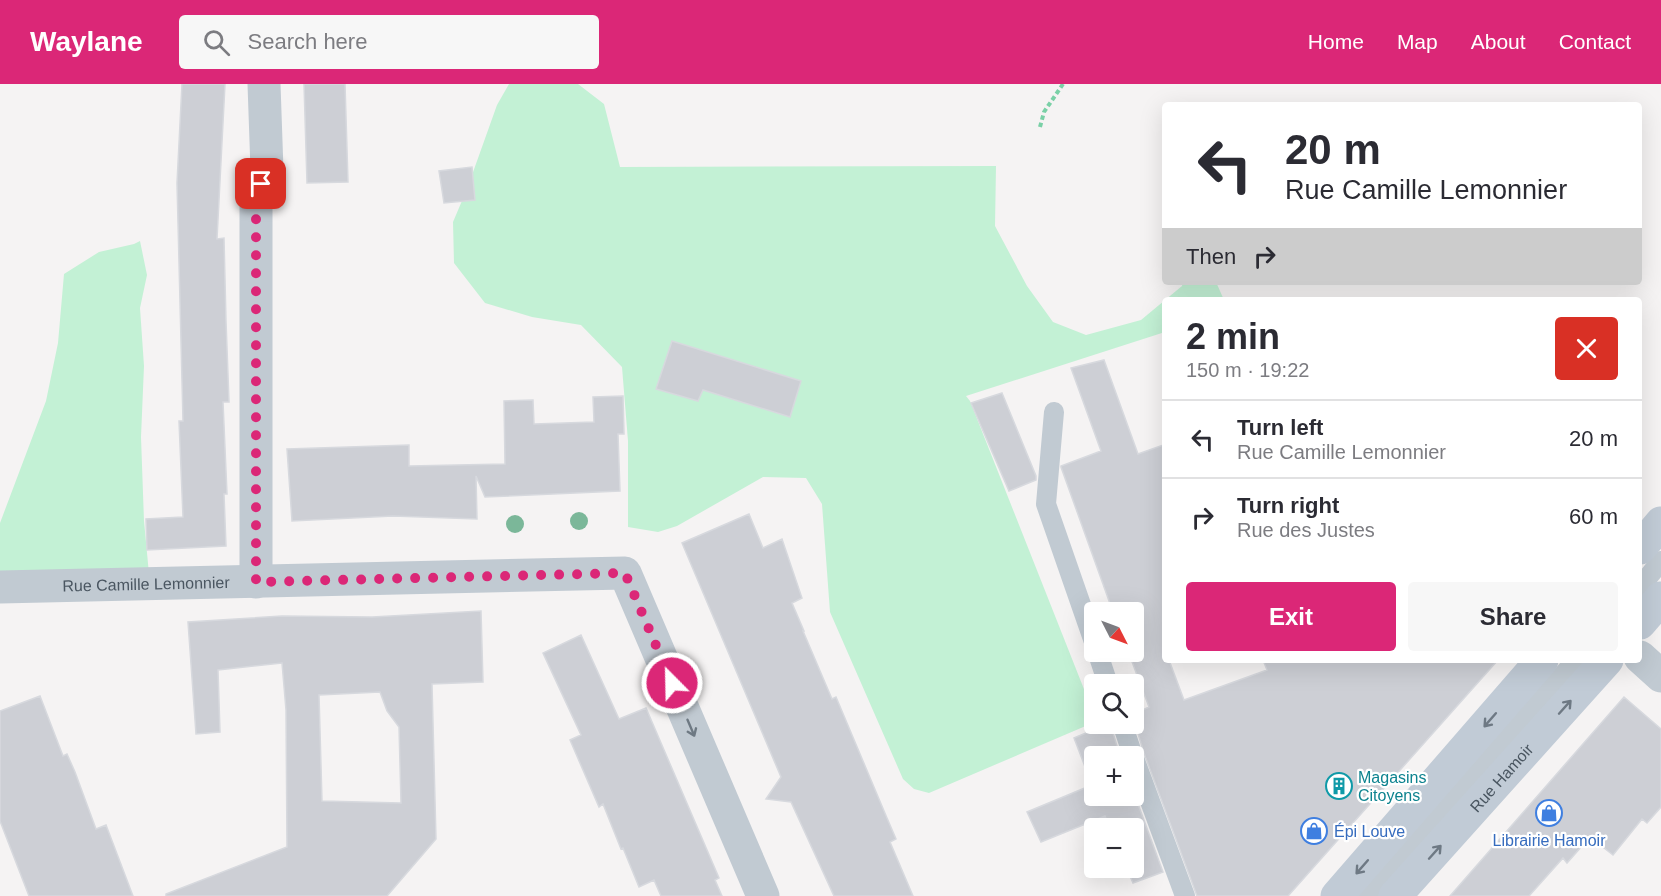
<!DOCTYPE html>
<html lang="en">
<head>
<meta charset="utf-8">
<style>
	:root { --surface:#fff; --page:#f7f7f7; --text:#2b2b33; --muted:#7c7c81; --line:#e1e1e2; --accent:#db2777 }
	body { margin:0; font-family:Helvetica,sans-serif; background:var(--page); color:var(--text); height:100vh; display:flex; flex-direction:column; font-size:22px; white-space:nowrap }
	* { box-sizing:border-box; margin:0 }
	p { font-size:20px; color:var(--muted) }
	.icon { flex:none; width:33px; height:33px; fill:none; stroke:currentColor; stroke-width:2; stroke-linecap:round; stroke-linejoin:round }
	.map { position:relative; flex:1; overflow:hidden }
	.sheet { position:absolute; left:1162px; top:213px; width:480px; height:366px; display:flex; flex-direction:column; background:var(--surface); border-radius:6px; box-shadow:0 6px 24px #0002 }
	.sheet>* { flex:none }
	.hud { position:absolute; left:1162px; top:18px; width:480px; height:183px; border-radius:6px; box-shadow:0 6px 24px #0002; background:#fff; color:var(--text); overflow:hidden }
	.needle { width:39px; rotate:132deg }
	.tools { position:absolute; left:1084px; top:518px; display:grid; gap:12px }
	.tools a { display:grid; place-items:center; width:60px; height:60px; border-radius:6px; background:var(--surface); box-shadow:0 6px 24px #0002; font-size:30px }
	.pin { position:absolute; display:grid; place-items:center; width:51px; height:51px; color:#fff; margin:-26px; border-radius:12px; box-shadow:0 3px 9px #0006 }
	.me { position:absolute; width:66px; margin:-33px; rotate:337deg; stroke-linejoin:round; filter:drop-shadow(0 0 4px #0008) }
	.turn { display:flex; align-items:center; gap:21px; height:126px; padding:0 24px; font-size:27px }
	.turn .icon { width:78px; height:78px; stroke-width:2.5 }
	.turn b { display:block; font-size:42px; line-height:51px }
	.then { display:flex; align-items:center; height:57px; padding:0 24px; background:#0003; gap:12px; font-size:22px }
	.round { display:grid; place-items:center; flex:none; width:63px; height:63px; border-radius:6px; background:var(--page) }
	.head { display:flex; align-items:center; justify-content:space-between; height:102px; padding:0 24px }
	h1 { font-size:36px; font-weight:700; line-height:45px }
	.action { display:flex; gap:12px; margin-top:auto; padding:12px 24px }
	.action a { flex:1; height:69px; border-radius:6px; background:var(--accent); color:#fff; font-size:24px; font-weight:700; line-height:69px; text-align:center }
	.action a+a { background:var(--page); color:var(--text) }
	ul { padding:0; list-style:none }
	li { display:flex; align-items:center; gap:18px; height:78px; padding:0 24px; border-top:2px solid var(--line) }
	li div { flex:1 }
	li b { display:block; font-size:22px }
	li em { font-style:normal }
	header { display:flex; align-items:center; gap:36px; box-sizing:border-box; height:84px; padding:0 30px; background:var(--accent); color:#fff }
	header strong { font-size:28px }
	nav { display:flex; gap:33px; margin-inline-start:auto; font-size:21px }
	.search { width:420px; height:54px; background:var(--page); display:flex; align-items:center; gap:15px; box-sizing:border-box; padding:0 21px; border-radius:6px; color:var(--muted); font-size:22px }
	.map>svg:first-child { display:block }
	.green { fill:#c3f1d5 }
	.building { fill:#cdcfd5; stroke:#d7d9de; stroke-width:1.5; fill-rule:evenodd }
	.lines { fill:none; stroke-linecap:round; stroke-linejoin:round }
	.path { stroke:#7ad0a6; stroke-width:4; stroke-dasharray:4.5 3; stroke-linecap:butt }
	.lane { stroke:#c1cad2; stroke-width:20 }
	.street { stroke:#c1cad2; stroke-width:33 }
	.secondary { stroke:#c1cbd6; stroke-width:33 }
	.tree { fill:#7bb799 }
	.oneway { stroke:#6e7984 }
	.oneway2 { stroke:#6e7983 }
	.route { stroke:#db2777; stroke-width:10; stroke-dasharray:0 18 }
	.labels { text-anchor:middle; dominant-baseline:central; stroke-width:4.5; stroke-linejoin:round; paint-order:stroke }
	.street-label { font-size:16px; fill:#4a5661; stroke:#fff }
	.culture-label { font-size:16px; fill:#0d838f; stroke:#fff; text-anchor:start }
	.shop-label { font-size:16px; fill:#366cbe; stroke:#fff; text-anchor:start }
</style>
</head>
<body>
<header>
<strong>Waylane</strong>
<div class="search"><svg class="icon" aria-label="search" viewBox="0 0 24 24"><circle cx="10" cy="10" r="6"/><path d="M15 15l6 6"/></svg>Search here</div>
<nav><a>Home</a><a>Map</a><a>About</a><a>Contact</a></nav>
</header>
<div class="map">
<svg width="1661" height="812" viewBox="0 0 1661 812">
	<rect width="100%" height="100%" fill="#f5f3f3"/>
	<path class="green" d="M 509,0 L 578,0 L 604,20 L 620,83 L 996,82 L 995,142 L 1027,202 L 1053,238 L 1086,251 L 1141,236 L 1182,202 L 1183,198 L 1216,198 L 1224,216 L 1166,216 L 1165,248 L 966,312 L 970,317 L 1095,633 L 1095,638 L 929,709 L 914,705 L 903,695 L 830,528 L 822,420 L 806,394 L 763,393 L 677,442 L 658,448 L 628,443 L 628,357 L 622,283 L 581,241 L 532,233 L 485,219 L 454,179 L 453,138 L 467,105 L 497,21 Z
		M 140,157 L 147,191 L 140,224 L 144,282 L 141,353 L 144,437 L 149,490 L 0,494 L 0,439 L 46,317 L 58,259 L 64,190 L 99,168 L 134,160 Z"/>
	<path class="building" d="M 182,0 L 225,0 L 217,155 L 224,154 L 226,237 L 229,318 L 223,318 L 227,410 L 224,410 L 226,462 L 147,466 L 146,435 L 183,433 L 179,337 L 183,337 L 177,99 Z
		M 304,0 L 345,0 L 348,98 L 307,99 Z
		M 472,83 L 475,116 L 444,119 L 439,87 Z
		M 672,257 L 801,297 L 790,333 L 703,306 L 698,317 L 656,305 Z
		M 1104,276 L 1138,370 L 1166,360 L 1166,576 L 1169,576 L 1184,616 L 1267,586 L 1263,576 L 1498,576 L 1288,812 L 1197,812 L 1144,669 L 1134,637 L 1134,630 L 1149,623 L 1128,567 L 1134,567 L 1134,528 L 1113,528 L 1061,383 L 1061,382 L 1101,367 L 1071,284 Z
		M 1002,309 L 1036,392 L 1036,396 L 1009,407 L 971,319 Z
		M 623,312 L 624,350 L 618,350 L 620,407 L 485,413 L 476,392 L 477,435 L 393,432 L 292,437 L 287,365 L 409,361 L 409,382 L 505,380 L 504,317 L 533,316 L 534,340 L 594,338 L 593,313 Z
		M 749,430 L 763,464 L 782,455 L 802,514 L 792,519 L 804,547 L 803,547 L 832,615 L 836,613 L 887,734 L 896,755 L 890,758 L 913,812 L 834,812 L 791,718 L 766,715 L 781,693 L 682,459 Z
		M 481,527 L 483,598 L 432,600 L 436,755 L 387,812 L 166,812 L 166,810 L 287,763 L 286,626 L 282,579 L 218,586 L 220,648 L 196,650 L 188,538 L 282,532 L 372,533 ZM 380,608 L 387,627 L 399,643 L 401,719 L 322,717 L 319,611 Z
		M 581,551 L 619,635 L 646,624 L 719,794 L 715,796 L 722,812 L 661,812 L 654,796 L 639,803 L 623,764 L 621,765 L 603,720 L 599,723 L 570,656 L 581,651 L 543,569 Z
		M 40,612 L 63,672 L 67,670 L 75,688 L 96,745 L 106,741 L 133,812 L 29,812 L 0,737 L 0,627 Z
		M 1624,613 L 1661,645 L 1661,723 L 1647,739 L 1642,735 L 1613,771 L 1590,753 L 1567,779 L 1563,774 L 1529,812 L 1450,812 Z
		M 1110,639 L 1120,672 L 1095,672 L 1095,711 L 1134,711 L 1134,709 L 1163,788 L 1133,799 L 1126,783 L 1134,783 L 1134,744 L 1110,744 L 1105,732 L 1041,758 L 1027,728 L 1092,701 L 1074,654 Z"/>
	<g class="lines">
		<path class="path" d="M 1040,43 L 1044,28 L 1063,0"/>
		<path class="lane" d="M 1054,328 L 1046,420 L 1095,561
			M 1640,503 L 1661,477
			M 1097,567 L 1108,600
			M 1122,639 L 1133,672
			M 1134,674 L 1185,812
			M 1368,812 L 1576,576"/>
		<g class="street">
			<path d="M 256,498 L 256,115 L 267,86 L 264,0"/>
			<path id="s1" d="M 0,503 L 625,489 L 763,812"/>
			<path d="M 1640,573 L 1661,592"/>
		</g>
		<g class="secondary">
			<path d="M 1640,464 L 1661,439"/>
			<path d="M 1640,539 L 1661,514"/>
			<path d="M 1337,812 L 1542,576"/>
			<path id="s2" d="M 1395,812 L 1607,576"/>
		</g>
	</g>
	<g class="tree">
		<circle cx="579" cy="437" r="9"/>
		<circle cx="515" cy="440" r="9"/>
	</g>
	<defs><path id="oneway-shaft" d="M-6 0H5M1.5-3L5.5 0L1.5 3" fill="none" stroke-width="1.6" stroke-linecap="round" stroke-linejoin="round" transform="scale(1.5)"/></defs>
	<g class="oneway">
		<use href="#oneway-shaft" transform="translate(1565 623) rotate(-48)"/>
		<use href="#oneway-shaft" transform="translate(1490 636) rotate(131)"/>
		<use href="#oneway-shaft" transform="translate(1435 768) rotate(-48)"/>
		<use href="#oneway-shaft" transform="translate(1362 783) rotate(131)"/>
	</g>
	<use class="oneway2" href="#oneway-shaft" transform="translate(691 644) rotate(67)"/>
	<g class="lines">
		<path class="route" d="M 261,100 L 256,115 L 256,498 L 625,489 L 672,599"/>
	</g>
	<defs>
		<symbol id="building-ring" viewBox="-11 -11 22 22"><circle r="9.5" fill="#fff" stroke="#0f9aa8" stroke-width="1.5"/><path d="M-4-6H4V6H1V3H-1V6H-4ZM-2.5-4.3h1.7v1.8h-1.7ZM.8-4.3h1.7v1.8H.8ZM-2.5-1h1.7V.8h-1.7ZM.8-1h1.7V.8H.8Z" fill="#0f9aa8"/></symbol>
		<symbol id="shop-ring" viewBox="-11 -11 22 22"><circle r="9.5" fill="#fff" stroke="#3f7fe0" stroke-width="1.5"/><path d="M-5-2.5h2.3a2.7 3.5 0 0 1 5.4 0H5L5.5 6h-11ZM-1.5-2.5h3a1.5 2.3 0 0 0-3 0Z" fill="#3f7fe0"/></symbol>
	</defs>
	<g fill-rule="evenodd">
		<use href="#building-ring" x="1324" y="687" width="30" height="30"/>
		<use href="#shop-ring" x="1534" y="714" width="30" height="30"/>
		<use href="#shop-ring" x="1299" y="732" width="30" height="30"/>
	</g>
	<g class="labels">
		<g class="street-label">
			<text stroke="none"><textPath href="#s1" startOffset="146">Rue Camille Lemonnier</textPath></text>
			<text stroke="none"><textPath href="#s2" startOffset="159">Rue Hamoir</textPath></text>
		</g>
		<g class="culture-label">
			<text x="1358" y="693">Magasins<tspan x="1358" dy="18">Citoyens</tspan></text>
		</g>
		<g class="shop-label">
			<text x="1334" y="747">Épi Louve</text>
			<text x="1549" y="756" text-anchor="middle">Librairie Hamoir</text>
		</g>
	</g>
</svg>
<div class="tools">
<a><svg class="needle" viewBox="-14 -14 28 28"><path d="M0-13l5 13h-10z" fill="#e53935"/><path d="M0 13l5-13h-10z" fill="#7c7c81"/></svg></a>
<a><svg class="icon" aria-label="search" viewBox="0 0 24 24"><circle cx="10" cy="10" r="6"/><path d="M15 15l6 6"/></svg></a>
<a>+</a>
<a>−</a>
</div>
<div class="pin" style="left:261px;top:100px;background:#d93025"><svg class="icon" aria-label="arrive" viewBox="0 0 24 24"><path d="M6 21V4h12l-3 4 3 4H6"/></svg></div>
<svg class="me" style="left:672px;top:599px" viewBox="-20 -20 40 40"><circle r="17" fill="#db2777" stroke="#fff" stroke-width="3"/><path d="M0-11L8 9 0 5-8 9z" fill="#fff"/></svg>
<div class="hud">
<div class="turn"><svg class="icon" aria-label="left" viewBox="0 0 24 24"><path d="M17 20v-9H6M10 6l-5 5 5 5"/></svg><div><b>20 m</b>Rue Camille Lemonnier</div></div>
<div class="then">Then<svg class="icon" aria-label="right" viewBox="0 0 24 24"><path d="M7 20v-9h11M14 6l5 5-5 5"/></svg></div>
</div>
<section class="sheet">
<div class="head"><div><h1>2 min</h1><p>150 m · 19:22</p></div><a class="round" style="background:#d93025;color:#fff"><svg class="icon" aria-label="close" viewBox="0 0 24 24"><path d="M6 6l12 12M18 6L6 18"/></svg></a></div>
<ul>
<li><svg class="icon" aria-label="left" viewBox="0 0 24 24"><path d="M17 20v-9H6M10 6l-5 5 5 5"/></svg><div><b>Turn left</b><p>Rue Camille Lemonnier</p></div><em>20 m</em></li>
<li><svg class="icon" aria-label="right" viewBox="0 0 24 24"><path d="M7 20v-9h11M14 6l5 5-5 5"/></svg><div><b>Turn right</b><p>Rue des Justes</p></div><em>60 m</em></li>
</ul>
<div class="action"><a>Exit</a><a>Share</a></div>
</section>
</div>
</body>
</html>
